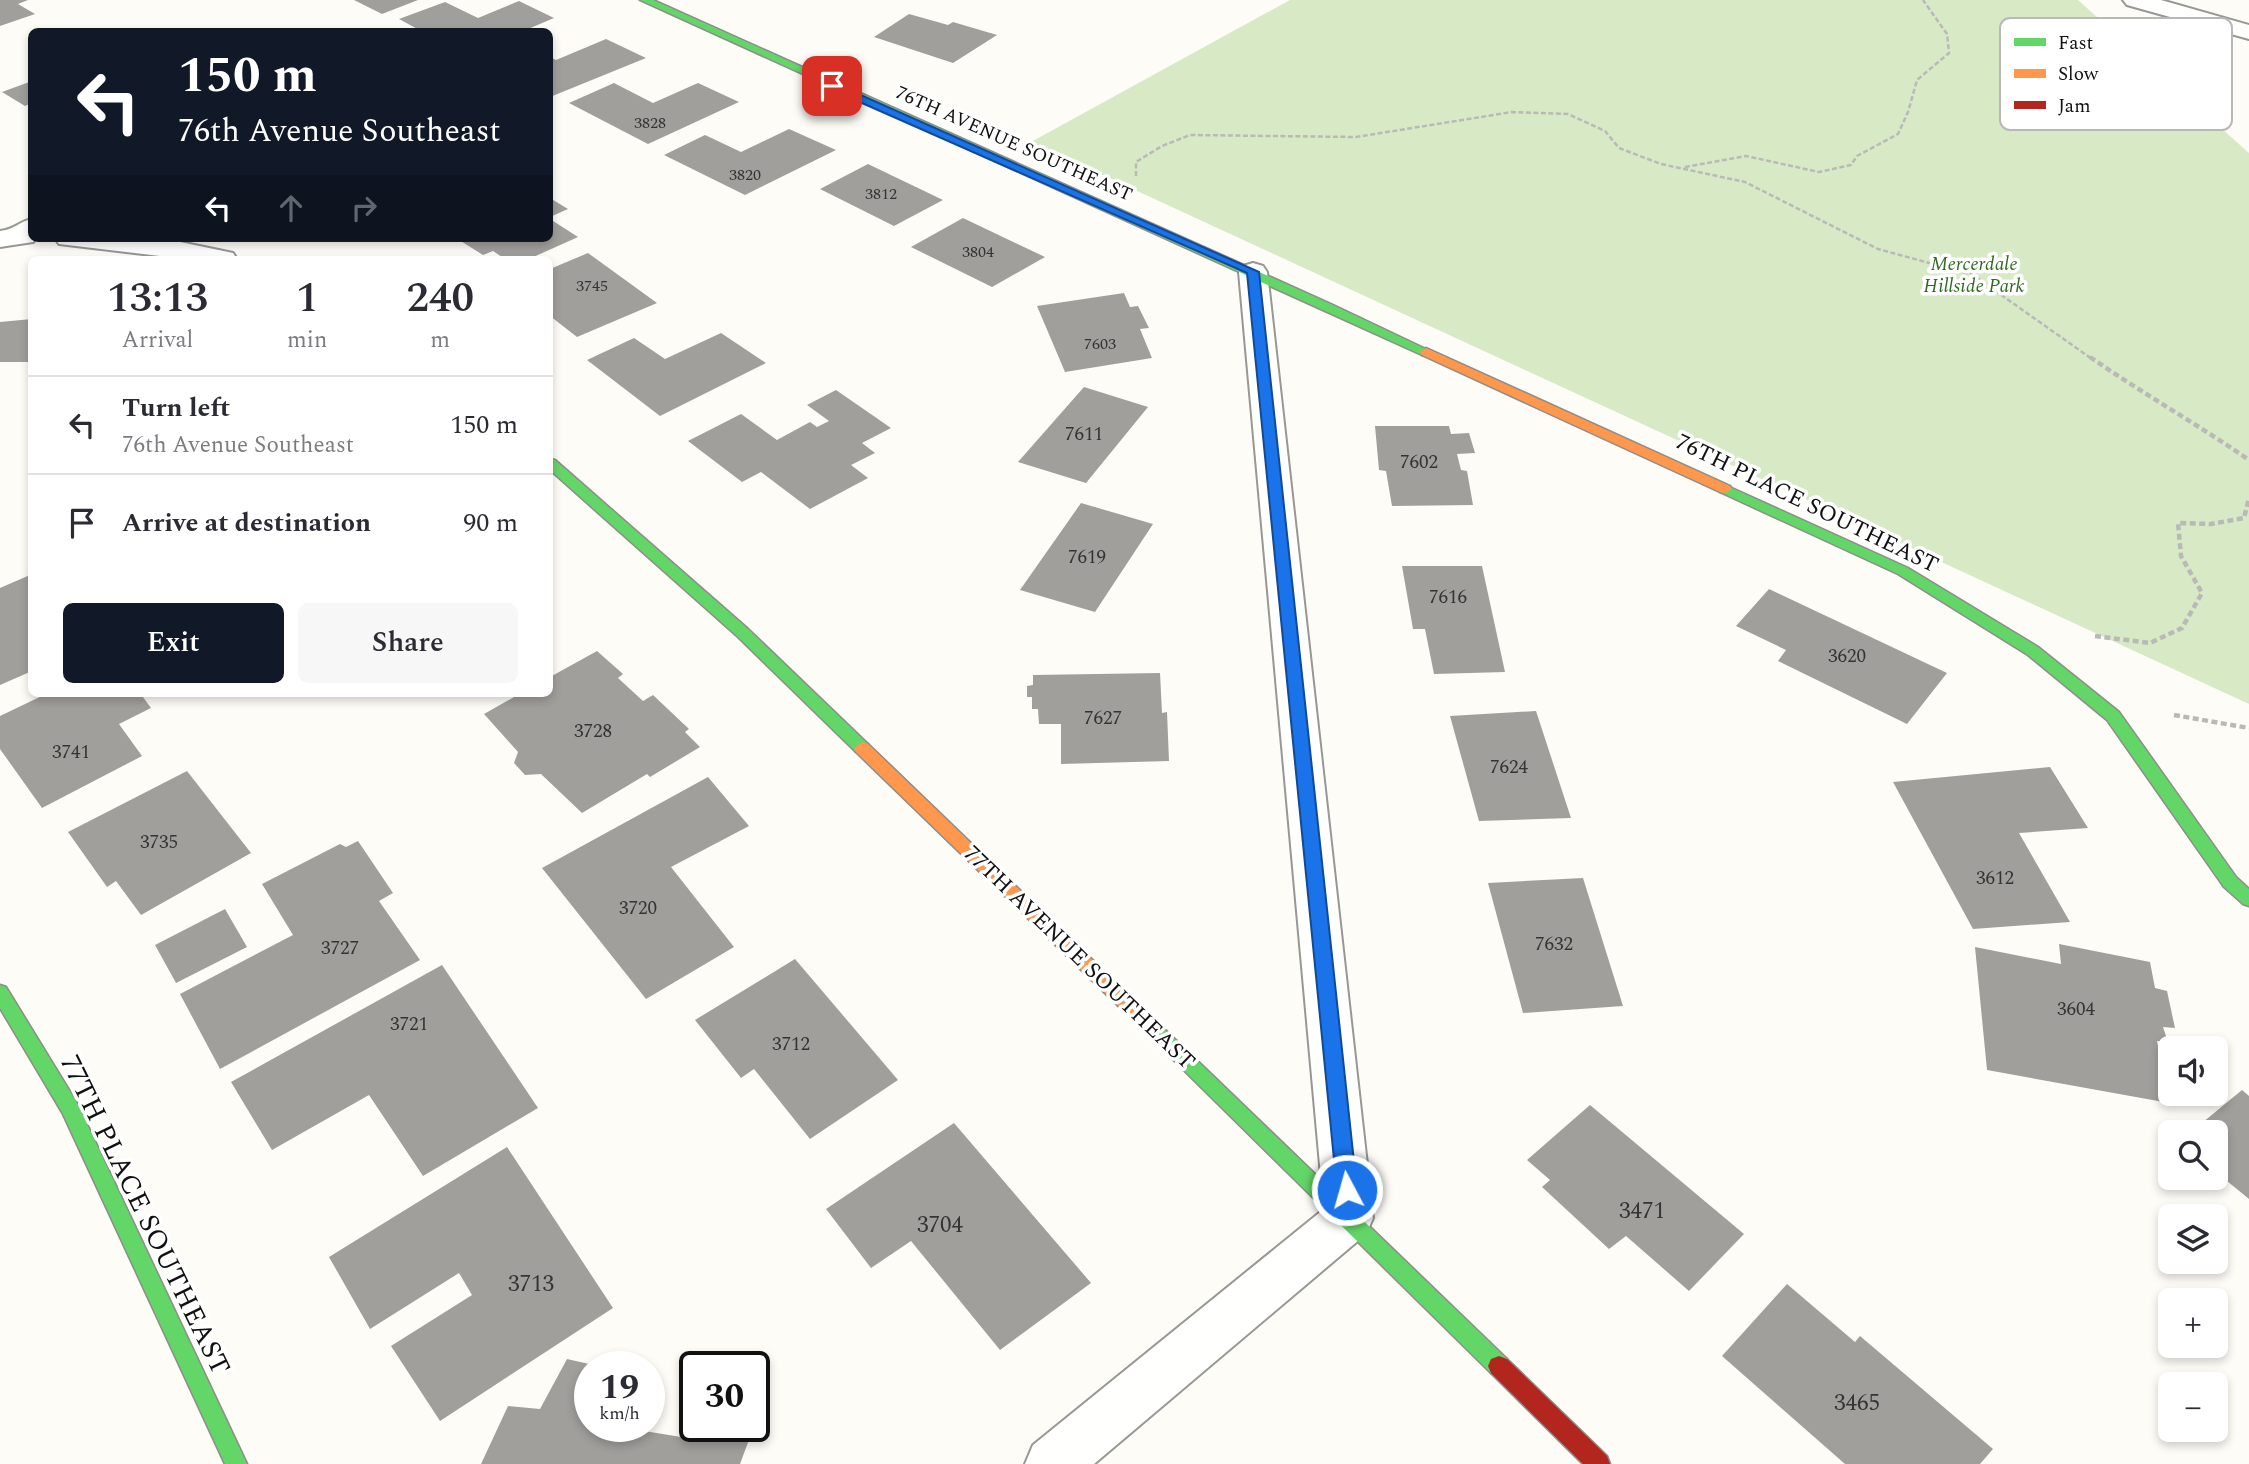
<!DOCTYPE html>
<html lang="en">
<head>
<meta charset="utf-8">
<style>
	:root { --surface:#fff; --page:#f7f7f7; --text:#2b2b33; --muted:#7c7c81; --line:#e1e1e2; --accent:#111827 }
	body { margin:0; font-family:Spectral,serif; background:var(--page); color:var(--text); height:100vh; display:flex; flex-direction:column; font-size:26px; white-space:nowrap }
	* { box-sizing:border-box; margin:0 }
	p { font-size:23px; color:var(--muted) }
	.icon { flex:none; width:38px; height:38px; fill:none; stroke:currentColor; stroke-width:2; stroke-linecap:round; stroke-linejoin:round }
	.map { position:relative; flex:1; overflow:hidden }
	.drawer { position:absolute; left:28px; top:256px; width:525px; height:441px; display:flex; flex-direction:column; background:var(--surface); border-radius:10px; box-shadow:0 4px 10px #0003 }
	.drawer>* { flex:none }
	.guide { position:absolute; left:28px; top:28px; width:525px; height:214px; border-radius:10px; box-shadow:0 4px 10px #0003; background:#111827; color:#fff; overflow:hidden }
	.fabs { position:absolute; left:2158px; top:1036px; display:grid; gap:14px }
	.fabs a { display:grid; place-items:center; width:70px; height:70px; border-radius:10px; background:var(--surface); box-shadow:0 4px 10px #0003; font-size:35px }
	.speed { position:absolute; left:574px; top:1351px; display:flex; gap:14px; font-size:35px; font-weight:700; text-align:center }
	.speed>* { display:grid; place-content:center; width:91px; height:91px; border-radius:50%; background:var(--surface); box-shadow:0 4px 10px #0003; line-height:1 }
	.speed small { font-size:18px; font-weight:400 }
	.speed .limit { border:4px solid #111; border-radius:10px; background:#fff; color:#111 }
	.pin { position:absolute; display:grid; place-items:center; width:60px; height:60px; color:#fff; margin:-30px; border-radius:14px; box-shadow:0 4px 10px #0006 }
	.me { position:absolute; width:77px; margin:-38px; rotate:354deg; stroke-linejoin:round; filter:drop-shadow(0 0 5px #0008) }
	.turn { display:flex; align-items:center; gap:24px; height:147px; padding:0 35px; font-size:32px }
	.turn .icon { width:91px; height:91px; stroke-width:2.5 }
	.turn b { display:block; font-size:49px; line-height:60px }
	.lanes { display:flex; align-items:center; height:66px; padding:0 35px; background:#0003; justify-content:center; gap:35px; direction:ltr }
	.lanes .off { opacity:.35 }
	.eta { display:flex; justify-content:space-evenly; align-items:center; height:119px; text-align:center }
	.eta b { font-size:42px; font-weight:600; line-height:49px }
	.button { display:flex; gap:14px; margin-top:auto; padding:14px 35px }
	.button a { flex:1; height:80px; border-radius:10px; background:var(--accent); color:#fff; font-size:28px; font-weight:600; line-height:80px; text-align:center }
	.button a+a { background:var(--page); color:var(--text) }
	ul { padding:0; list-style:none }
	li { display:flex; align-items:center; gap:21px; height:98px; padding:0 35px; border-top:2px solid var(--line) }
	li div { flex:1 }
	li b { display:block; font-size:26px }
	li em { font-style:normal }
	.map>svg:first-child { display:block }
	.forest { fill:#d8eac5 }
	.building { fill:#a19f9c }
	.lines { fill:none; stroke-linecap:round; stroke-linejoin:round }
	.street-casing { stroke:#979795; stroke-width:4 }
	.fast-casing { stroke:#8e8d8b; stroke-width:3 }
	.slow-casing { stroke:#8e8d8b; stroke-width:3 }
	.jam-casing { stroke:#8e8d8b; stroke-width:3 }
	.path-far1 { stroke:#b9b9b8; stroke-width:2.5; stroke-dasharray:5 2.5; stroke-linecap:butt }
	.path { stroke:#b9b9b8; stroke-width:4.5; stroke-dasharray:6 3.5; stroke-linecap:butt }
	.street { fill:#fffffe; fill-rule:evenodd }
	.fast { fill:#63d668; fill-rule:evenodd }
	.slow { fill:#ff974d; fill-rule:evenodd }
	.jam { fill:#b3261e; fill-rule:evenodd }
	.route { fill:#1a73e8; stroke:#114b97; stroke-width:2 }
	.labels { text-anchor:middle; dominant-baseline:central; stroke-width:7; stroke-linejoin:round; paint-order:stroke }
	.far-number-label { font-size:16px; fill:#353434 }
	.far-street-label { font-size:19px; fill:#111; stroke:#fff }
	.far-park-label { font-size:19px; font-style:italic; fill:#2f6b1f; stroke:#fff }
	.number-label { font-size:19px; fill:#353434 }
	.street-label { font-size:23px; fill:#111; stroke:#fff }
	.near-number-label { font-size:23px; fill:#353434 }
	.near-street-label { font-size:28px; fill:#111; stroke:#fff }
	.key { fill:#fff; stroke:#b8b8b8; stroke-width:2 }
	.key-label { font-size:19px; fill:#111 }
</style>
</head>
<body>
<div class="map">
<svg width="2249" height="1464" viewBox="0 0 2249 1464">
	<rect width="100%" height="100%" fill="#fdfcf7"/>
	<path class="forest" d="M 1290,0 L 2078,0 L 2249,153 L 2249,704 L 1031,142 Z"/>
	<path class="building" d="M 0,0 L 28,0 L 18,4 L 35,14 L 0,26 Z
		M 354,0 L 418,0 L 382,14 Z
		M 519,1 L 554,18 L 521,32 L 423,32 L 399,19 L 445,2 L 478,18 Z
		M 909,14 L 948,25 L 953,22 L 997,35 L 953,63 L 874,37 Z
		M 606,39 L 646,58 L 550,97 L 550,57 L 556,60 Z
		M 32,81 L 32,103 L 25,106 L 2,92 Z
		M 614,83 L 653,103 L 698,83 L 739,102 L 648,144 L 569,103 Z
		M 789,129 L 836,150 L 745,195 L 664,155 L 705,135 L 741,152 Z
		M 868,164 L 943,200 L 894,226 L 820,189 Z
		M 550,198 L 568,209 L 550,217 Z
		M 963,218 L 1045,257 L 992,287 L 911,247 Z
		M 550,219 L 578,237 L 529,259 L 505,259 L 493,251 L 483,255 L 456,238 L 550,238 Z
		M 588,253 L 657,303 L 577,337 L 550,316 L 550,269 Z
		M 1124,293 L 1130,307 L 1138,306 L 1149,328 L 1140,329 L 1152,358 L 1065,372 L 1037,306 Z
		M 32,319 L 32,359 L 30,362 L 0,362 L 0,322 Z
		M 721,333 L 766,363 L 660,416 L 587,360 L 634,338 L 665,359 Z
		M 1084,387 L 1148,407 L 1086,483 L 1018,462 Z
		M 836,390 L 891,428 L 862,443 L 875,453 L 851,465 L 868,478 L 810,509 L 761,472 L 742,482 L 688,441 L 741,414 L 777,440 L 810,422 L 817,427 L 829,421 L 807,405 Z
		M 1375,426 L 1449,426 L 1451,434 L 1469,433 L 1475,453 L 1457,454 L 1461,470 L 1467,471 L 1473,505 L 1392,506 L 1386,471 L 1379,470 Z
		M 1081,503 L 1153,524 L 1095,612 L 1020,590 Z
		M 1402,566 L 1482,566 L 1505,672 L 1434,674 L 1425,629 L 1413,629 Z
		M 30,575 L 32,671 L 0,685 L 0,588 Z
		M 1769,589 L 1947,673 L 1907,724 L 1778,661 L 1786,650 L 1736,626 Z
		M 597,651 L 623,674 L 618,678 L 643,701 L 653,695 L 689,729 L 685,732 L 700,747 L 650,777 L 647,774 L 582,813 L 541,774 L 525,775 L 514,763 L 518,752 L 484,714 L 521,693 L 550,693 L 550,677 Z
		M 1160,673 L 1162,713 L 1167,712 L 1169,761 L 1061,764 L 1061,724 L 1039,724 L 1038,709 L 1032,709 L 1032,697 L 1027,697 L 1027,686 L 1033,685 L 1033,675 Z
		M 48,693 L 140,693 L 151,708 L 119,724 L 142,756 L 42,808 L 0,749 L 0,716 Z
		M 1536,711 L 1571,818 L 1479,821 L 1450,716 Z
		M 2050,767 L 2088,828 L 2019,833 L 2070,922 L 1973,929 L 1893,782 Z
		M 187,771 L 251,853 L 141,915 L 116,881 L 107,887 L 68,832 Z
		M 708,777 L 749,826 L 671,867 L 734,947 L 646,999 L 542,868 Z
		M 358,841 L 393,893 L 379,901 L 420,960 L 220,1069 L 180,994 L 293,935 L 262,884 L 340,844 L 346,847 Z
		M 1583,878 L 1623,1006 L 1523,1013 L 1488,883 Z
		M 225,909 L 247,947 L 176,983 L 155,945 Z
		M 2059,944 L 2150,962 L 2155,988 L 2167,991 L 2175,1028 L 2163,1027 L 2168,1042 L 2157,1041 L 2169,1103 L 1987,1070 L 1975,947 L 2061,964 Z
		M 795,959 L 898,1080 L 810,1139 L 754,1069 L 741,1078 L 695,1020 Z
		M 442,965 L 538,1108 L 423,1176 L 369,1095 L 272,1150 L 231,1082 Z
		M 2242,1090 L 2249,1096 L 2249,1199 L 2216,1172 L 2216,1132 L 2191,1132 Z
		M 1590,1105 L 1744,1234 L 1689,1291 L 1626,1236 L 1609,1249 L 1542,1187 L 1550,1180 L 1527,1160 Z
		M 954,1123 L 1091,1283 L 1000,1350 L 911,1241 L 871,1268 L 826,1209 Z
		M 507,1147 L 613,1308 L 440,1421 L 391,1346 L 472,1295 L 459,1273 L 370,1329 L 329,1257 Z
		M 1787,1284 L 1855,1342 L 1860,1336 L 1993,1449 L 1980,1464 L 1845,1464 L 1722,1356 Z
		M 567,1359 L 598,1366 L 590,1367 L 590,1426 L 614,1426 L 681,1437 L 688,1424 L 750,1437 L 740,1464 L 481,1464 L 508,1406 L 540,1409 Z"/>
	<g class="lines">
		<defs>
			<path id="street" d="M 2123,0 L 2161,0 L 2249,25 L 2249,39 L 2127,5 Z
				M 32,219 L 32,238 L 37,238 L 33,242 L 0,247 L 0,231 C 16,229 18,222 32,219 Z
				M 55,238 L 161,238 L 233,253 L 237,259 L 185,259 L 59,244 Z
				M 1253,263 L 1263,266 L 1267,272 L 1373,1218 L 1366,1234 L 1094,1464 L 1025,1464 L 1033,1445 L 1324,1209 L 1239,272 L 1243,266 Z"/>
			<path id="fast" d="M 640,0 L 653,0 L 1333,305 L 1432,352 L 1426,356 L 1422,355 Z
				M 550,459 L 555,460 L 748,629 L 868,744 L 870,748 L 868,752 L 856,752 L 738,637 L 550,470 Z
				M 1725,485 L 1908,568 L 2038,647 L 2119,712 L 2236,877 L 2249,889 L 2249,906 L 2243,904 L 2224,887 L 2107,720 L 2028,655 L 1898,574 L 1720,492 L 1718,489 Z
				M 0,985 L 6,987 L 77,1103 L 247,1464 L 225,1464 L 63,1114 L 0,1008 Z
				M 1147,1015 L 1153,1018 L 1507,1359 L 1510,1366 L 1507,1373 L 1499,1376 L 1491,1373 L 1141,1028 L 1138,1023 L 1141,1018 Z"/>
			<path id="slow" d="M 1426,348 L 1730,486 L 1732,489 L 1725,493 L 1720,492 L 1422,355 L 1420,352 Z
				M 862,742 L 868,744 L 1153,1018 L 1156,1023 L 1153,1028 L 1147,1031 L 1141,1028 L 856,752 L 854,748 Z"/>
			<path id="jam" d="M 1499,1356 L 1507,1359 L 1607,1456 L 1610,1464 L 1583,1464 L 1491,1373 L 1488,1366 L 1491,1359 Z"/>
		</defs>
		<use href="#street" class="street-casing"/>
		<use href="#fast" class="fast-casing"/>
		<use href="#slow" class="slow-casing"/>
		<use href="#jam" class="jam-casing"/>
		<path class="path-far1" d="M 1685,167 L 1746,156 L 1819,172 L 1851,165 L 1857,156 L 1898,134 L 1908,112 L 1917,80 L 1949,53 L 1947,34 L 1923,0
			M 1136,176 L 1136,162 L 1162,146 L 1190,135 L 1356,137 L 1512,112 L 1568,114 L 1605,131 L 1619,148 L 1661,164 L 1745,182 L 1878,249 L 1973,275 L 2092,359"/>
		<path class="path" d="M 2090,357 C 2142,393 2197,424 2249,460
			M 2095,636 L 2150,643 L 2182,628 L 2202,593 L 2181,556 L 2178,523 L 2211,524 L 2244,518 L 2249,498
			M 2174,715 L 2249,728"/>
		<use href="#street" class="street"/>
		<use href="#fast" class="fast"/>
		<use href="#slow" class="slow"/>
		<use href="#jam" class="jam"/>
	</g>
	<path class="route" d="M 828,84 L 836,84 L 1259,272 L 1357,1190 L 1354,1197 L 1347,1199 L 1340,1197 L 1337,1190 L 1247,273 L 828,88 Z"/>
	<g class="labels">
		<g class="far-number-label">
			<text x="650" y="123">3828</text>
			<text x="745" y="175">3820</text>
			<text x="881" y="194">3812</text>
			<text x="978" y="252">3804</text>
			<text x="592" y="286">3745</text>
			<text x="1100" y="344">7603</text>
		</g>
		<g class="far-street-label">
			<text transform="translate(1014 144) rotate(24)">76TH AVENUE SOUTHEAST</text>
		</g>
		<g class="far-park-label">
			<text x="1974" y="264">Mercerdale<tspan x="1974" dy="22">Hillside Park</tspan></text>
		</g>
		<g class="number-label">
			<text x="1084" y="434">7611</text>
			<text x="1419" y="462">7602</text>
			<text x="1087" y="557">7619</text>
			<text x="1448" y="597">7616</text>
			<text x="1847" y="656">3620</text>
			<text x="1103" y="718">7627</text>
			<text x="593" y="731">3728</text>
			<text x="71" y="752">3741</text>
			<text x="1509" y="767">7624</text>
			<text x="159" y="842">3735</text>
			<text x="1995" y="878">3612</text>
			<text x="638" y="908">3720</text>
			<text x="1554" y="944">7632</text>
			<text x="340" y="948">3727</text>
			<text x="2076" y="1009">3604</text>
			<text x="409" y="1024">3721</text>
			<text x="791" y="1044">3712</text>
		</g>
		<g class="street-label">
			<text transform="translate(1807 504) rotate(26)">76TH PLACE SOUTHEAST</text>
			<text transform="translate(1079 958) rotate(44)">77TH AVENUE SOUTHEAST</text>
		</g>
		<g class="near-number-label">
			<text x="1642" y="1211">3471</text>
			<text x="940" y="1225">3704</text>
			<text x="531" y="1284">3713</text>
			<text x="1857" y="1403">3465</text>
		</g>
		<g class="near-street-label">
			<text transform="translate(145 1215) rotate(64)">77TH PLACE SOUTHEAST</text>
		</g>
	</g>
	<rect x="2000" y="18" width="232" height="112" rx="10" class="key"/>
	<rect x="2014" y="38" width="32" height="8" fill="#63d668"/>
	<rect x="2014" y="69" width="32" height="9" fill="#ff974d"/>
	<rect x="2014" y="101" width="32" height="8" fill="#b3261e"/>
	<g class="key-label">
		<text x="2058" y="49">Fast</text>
		<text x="2058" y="80">Slow</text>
		<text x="2058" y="112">Jam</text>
	</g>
</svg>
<div class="fabs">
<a><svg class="icon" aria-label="sound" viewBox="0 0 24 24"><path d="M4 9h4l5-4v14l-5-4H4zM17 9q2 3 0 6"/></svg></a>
<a><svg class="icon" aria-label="search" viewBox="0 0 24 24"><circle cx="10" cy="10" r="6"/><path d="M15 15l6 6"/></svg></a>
<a><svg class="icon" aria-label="layers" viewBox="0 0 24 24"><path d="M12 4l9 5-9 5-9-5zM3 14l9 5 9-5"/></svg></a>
<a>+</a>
<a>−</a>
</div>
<div class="speed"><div>19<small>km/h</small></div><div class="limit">30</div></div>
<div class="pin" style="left:832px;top:86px;background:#d93025"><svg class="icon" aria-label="arrive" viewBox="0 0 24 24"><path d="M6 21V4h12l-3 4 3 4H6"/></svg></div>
<svg class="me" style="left:1347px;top:1190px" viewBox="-20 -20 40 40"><circle r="17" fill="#1a73e8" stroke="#fff" stroke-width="3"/><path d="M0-11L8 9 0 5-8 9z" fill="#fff"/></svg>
<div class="guide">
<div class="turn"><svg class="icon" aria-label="left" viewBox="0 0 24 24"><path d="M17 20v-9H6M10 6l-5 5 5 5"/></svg><div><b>150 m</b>76th Avenue Southeast</div></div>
<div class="lanes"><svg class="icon" aria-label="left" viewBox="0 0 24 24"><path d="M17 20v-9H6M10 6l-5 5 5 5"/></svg><svg class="icon off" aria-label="ahead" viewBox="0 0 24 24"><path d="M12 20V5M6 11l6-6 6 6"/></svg><svg class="icon off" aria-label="right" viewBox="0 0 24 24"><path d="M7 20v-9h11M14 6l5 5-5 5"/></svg></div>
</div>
<section class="drawer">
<div class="eta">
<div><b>13:13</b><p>Arrival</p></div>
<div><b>1</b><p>min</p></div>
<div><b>240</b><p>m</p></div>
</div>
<ul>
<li><svg class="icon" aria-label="left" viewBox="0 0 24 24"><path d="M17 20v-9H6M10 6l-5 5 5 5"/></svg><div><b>Turn left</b><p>76th Avenue Southeast</p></div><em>150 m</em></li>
<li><svg class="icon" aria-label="arrive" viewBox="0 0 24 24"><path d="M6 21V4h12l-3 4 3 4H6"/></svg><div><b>Arrive at destination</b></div><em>90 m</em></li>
</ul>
<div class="button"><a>Exit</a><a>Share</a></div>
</section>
</div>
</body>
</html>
